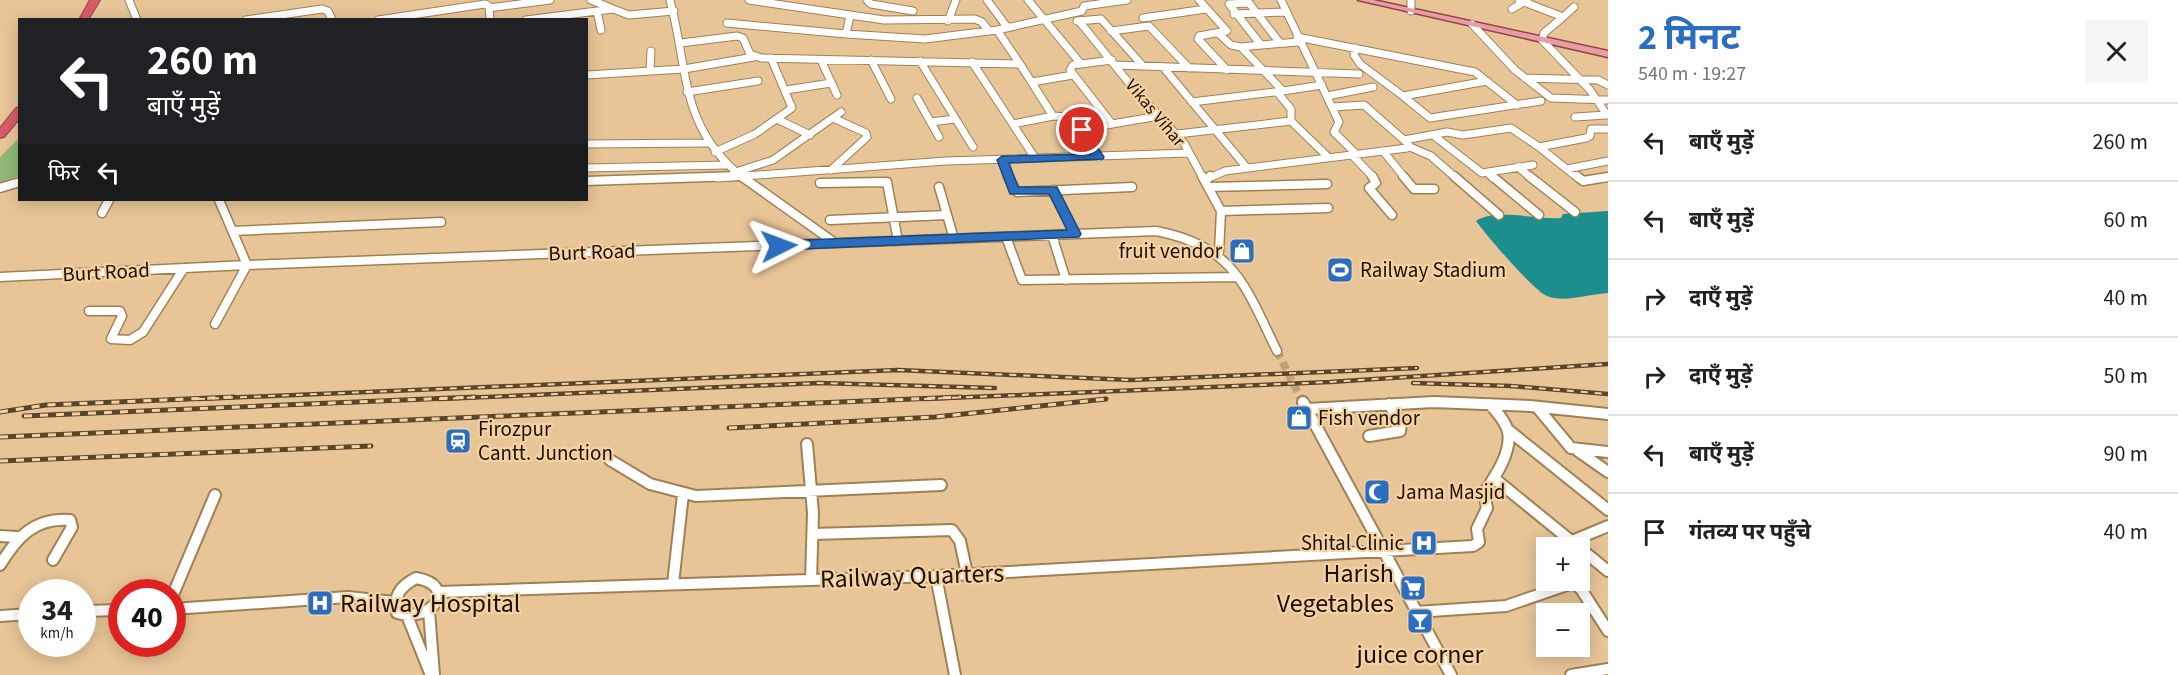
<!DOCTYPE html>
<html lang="hi">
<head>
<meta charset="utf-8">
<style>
	:root { --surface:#fff; --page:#f6f6f6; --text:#202124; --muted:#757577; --line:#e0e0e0; --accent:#2b6ebf }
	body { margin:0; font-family:"Source Sans 3","Noto Sans Devanagari",sans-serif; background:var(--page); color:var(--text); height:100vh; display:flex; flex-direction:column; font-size:22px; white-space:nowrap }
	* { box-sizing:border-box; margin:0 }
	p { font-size:20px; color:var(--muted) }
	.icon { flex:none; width:33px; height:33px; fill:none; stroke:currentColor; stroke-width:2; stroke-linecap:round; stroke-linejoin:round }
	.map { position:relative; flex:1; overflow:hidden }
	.drawer { display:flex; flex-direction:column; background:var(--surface); width:570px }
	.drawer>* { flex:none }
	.guide { position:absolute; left:18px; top:18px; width:570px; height:183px; border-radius:0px; box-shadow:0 3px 15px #0003; background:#202124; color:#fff; overflow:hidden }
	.controls { position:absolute; left:1536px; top:537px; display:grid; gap:12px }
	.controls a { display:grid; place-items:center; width:54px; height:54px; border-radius:0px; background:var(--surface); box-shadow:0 3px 15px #0003; font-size:30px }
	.speed { position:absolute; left:18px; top:579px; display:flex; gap:12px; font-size:30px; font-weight:700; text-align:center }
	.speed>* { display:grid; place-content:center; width:78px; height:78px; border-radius:50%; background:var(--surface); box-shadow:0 3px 15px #0003; line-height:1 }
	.speed small { font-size:15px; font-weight:400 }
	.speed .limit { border:9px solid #d22; background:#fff; color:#111 }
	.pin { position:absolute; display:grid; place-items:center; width:51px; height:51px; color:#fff; margin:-26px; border:3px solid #fff; border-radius:50%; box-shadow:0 2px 6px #0007 }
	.me { position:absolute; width:66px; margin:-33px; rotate:87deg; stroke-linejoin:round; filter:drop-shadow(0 0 4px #0008) }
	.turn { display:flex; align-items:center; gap:21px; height:126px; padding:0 30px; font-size:27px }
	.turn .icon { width:78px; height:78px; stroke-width:2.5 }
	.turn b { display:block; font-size:42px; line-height:51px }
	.then { display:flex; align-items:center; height:57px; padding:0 30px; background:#0003; gap:12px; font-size:22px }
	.round { display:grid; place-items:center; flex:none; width:63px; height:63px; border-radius:0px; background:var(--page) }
	.overview { display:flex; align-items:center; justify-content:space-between; height:102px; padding:0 30px }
	h1 { font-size:36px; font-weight:700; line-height:45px; color:var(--accent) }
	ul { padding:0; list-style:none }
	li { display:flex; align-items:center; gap:18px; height:78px; padding:0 30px; border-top:2px solid var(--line) }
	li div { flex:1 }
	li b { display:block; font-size:22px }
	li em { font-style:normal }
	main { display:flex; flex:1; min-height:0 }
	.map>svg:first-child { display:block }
	.green { fill:#8fb879 }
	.water { fill:#1c8e8e }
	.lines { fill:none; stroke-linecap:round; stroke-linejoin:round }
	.minor-tunnel-far1 { stroke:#bfa179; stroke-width:8; stroke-dasharray:8 4.5; stroke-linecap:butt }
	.minor-tunnel { stroke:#bfa179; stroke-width:10; stroke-dasharray:10 5; stroke-linecap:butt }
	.minor-far2-casing { stroke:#a08053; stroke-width:9 }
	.minor-far1-casing { stroke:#a08053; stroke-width:11 }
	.minor-casing { stroke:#a08053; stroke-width:14 }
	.major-casing { stroke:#964246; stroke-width:3 }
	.highway-casing { stroke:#964246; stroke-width:2 }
	.minor-far2 { stroke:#fff; stroke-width:7 }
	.minor-far1 { stroke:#fff; stroke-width:8 }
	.minor { stroke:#fff; stroke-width:10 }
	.major { fill:#e79da6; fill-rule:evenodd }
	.highway { fill:#d75c6b; fill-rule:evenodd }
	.rail-far1-casing { stroke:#57452c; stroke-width:4.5 }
	.rail-casing { stroke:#57452c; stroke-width:5 }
	.rail-far1 { stroke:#f5d2a3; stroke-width:2; stroke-dasharray:7; stroke-linecap:butt }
	.rail { stroke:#f5d2a3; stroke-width:3; stroke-dasharray:8; stroke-linecap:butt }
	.route { fill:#2b6ebf; stroke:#1c487c; stroke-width:1.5 }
	.labels { text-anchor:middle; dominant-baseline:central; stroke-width:4.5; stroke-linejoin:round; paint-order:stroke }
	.far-street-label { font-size:18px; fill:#1d1101; stroke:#f5d2a3 }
	.poi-label { font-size:21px; fill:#1d1101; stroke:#f5d2a3; text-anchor:start }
	.street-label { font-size:21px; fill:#1d1101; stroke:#f5d2a3 }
	.near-poi-label { font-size:26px; fill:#1d1101; stroke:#f5d2a3; text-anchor:end }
	.near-street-label { font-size:26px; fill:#1d1101; stroke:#f5d2a3 }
</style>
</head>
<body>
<main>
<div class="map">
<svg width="1608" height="675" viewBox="0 0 1608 675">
	<rect width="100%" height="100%" fill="#e8c597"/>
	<path class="green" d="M 19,138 L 19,176 L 0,183 L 0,157 Z"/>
	<path class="water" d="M 1608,211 L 1608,293 C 1590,294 1564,303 1547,296 C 1532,289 1487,236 1476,221 C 1495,208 1538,220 1561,218 L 1563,214 Z"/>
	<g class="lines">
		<path class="minor-tunnel-far1" d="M 1277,351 L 1301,399"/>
		<path class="minor-tunnel" d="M 1301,397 L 1303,402"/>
		<defs>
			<path id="minor-far2" d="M 129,0 L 137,20
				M 591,0 L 611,8
				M 670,0 C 689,71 679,126 743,178
				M 749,0 L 884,20 L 975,19 L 982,22 L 989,31 L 997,30
				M 867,0 L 871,4 L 913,11
				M 987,0 L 1007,27
				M 1028,0 L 1081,64 L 1112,60
				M 1199,0 L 1227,31 L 1199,36 L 1198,39 L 1227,70
				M 1281,0 L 1339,122 L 1334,132 L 1355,153
				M 1411,0 L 1411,11
				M 1519,0 L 1563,17 L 1544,33 L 1542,40 L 1590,90 L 1607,115 L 1575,117
				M 489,8 L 550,0
				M 1512,9 L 1527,0
				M 597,11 L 601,30
				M 1234,14 L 1286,12
				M 850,16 L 846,34 L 925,39 L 989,31
				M 1563,17 L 1574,7
				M 1143,18 L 1206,9
				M 246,20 L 322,9 L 328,11 L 332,20
				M 378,20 L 485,4 L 489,6 L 490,20
				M 526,20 L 613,9 L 629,15 L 674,11
				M 948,21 L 956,0
				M 1077,21 L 1101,19 L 1143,66
				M 1079,21 L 1129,83 L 1184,143 L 1203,178
				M 727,23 L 846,34
				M 1472,24 L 1515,70 L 1551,98 L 1608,100
				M 1111,31 L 1149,26 L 1189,68
				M 1219,34 L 1231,45 L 1241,47
				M 1297,37 L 1475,72 L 1517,105
				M 681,43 L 737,36 L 743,38 L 750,54 L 761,58 L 1020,64 L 1053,116 L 1013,124
				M 1280,43 L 1249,3 L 1229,4 L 1261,45 L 1299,42
				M 1355,48 L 1354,55 L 1360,64 L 1403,96
				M 821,60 L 837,95
				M 871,60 L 891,99
				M 920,61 L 973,147
				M 972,62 L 1035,158
				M 1020,64 L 997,30 L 1082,11 L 1084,6 L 1127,0
				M 1081,64 L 1073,65 L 1070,70 L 1112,124 L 1159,116
				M 1116,65 L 1359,74
				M 1163,67 L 1247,168
				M 650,70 L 651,51
				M 586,75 L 684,69 L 754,57
				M 1525,78 L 1598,80 L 1608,85
				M 1487,81 L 1403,96 L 1430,118 L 1541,101
				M 1032,82 L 1073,75
				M 786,90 L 831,83
				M 1283,91 L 1322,85
				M 687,92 L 758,81
				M 1277,92 L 1291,109 L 1291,121
				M 1327,96 L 1373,87
				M 917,98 L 939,137
				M 1192,102 L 1283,91 L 1241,47 L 1261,45
				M 1332,107 L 1364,105 L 1404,140
				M 1053,116 L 1069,117 L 1081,130
				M 777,119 L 810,135
				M 931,122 L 955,119
				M 1177,134 L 1291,121 L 1328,157
				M 1433,135 L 1482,173 L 1533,165
				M 586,144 L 708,143
				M 1410,147 L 1431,156 L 1456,178
				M 1539,147 L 1578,178
				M 1383,151 L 1405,178
				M 715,152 L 755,134 L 792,108 L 771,58
				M 1351,154 L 1374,178
				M 1099,157 L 1081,130 L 1112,124
				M 1002,160 L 1009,178
				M 1518,167 L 1531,178
				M 586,168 L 727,165
				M 1567,169 L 1608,161
				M 831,170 L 867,137 L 866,133 L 833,118
				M 736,172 L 773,160 L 841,112
				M 1488,173 L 1493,178
				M 718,178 L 946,161 L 1189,153
				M 1209,178 L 1225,171 L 1407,148 L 1409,145 L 1404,140 L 1447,132 L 1463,135 L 1511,128 L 1539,147 L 1586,138 L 1590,136 L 1591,129 L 1608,129
				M 1605,178 L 1608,177"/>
			<path id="minor-far1" d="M 741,176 L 835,243
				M 1008,176 L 1017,192 L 1132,187
				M 1202,176 L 1221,211 L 1219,252
				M 1372,176 L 1376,183 L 1369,188 L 1392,215
				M 1403,176 L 1414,189 L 1434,189
				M 1454,176 L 1499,215
				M 1492,176 L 1539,215
				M 1529,176 L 1575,212
				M 1577,176 L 1583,181 L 1608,177
				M 586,181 L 738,176
				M 1206,181 L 1210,176
				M 820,183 L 887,182 L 898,241
				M 939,187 L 954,239
				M 1209,187 L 1327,184
				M 0,188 L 20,182
				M 1053,190 L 1075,234
				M 1221,211 L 1328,208
				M 102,213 L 109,200
				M 830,220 L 947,215
				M 233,231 L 441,222
				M 1052,235 L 1066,280
				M 1006,237 L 1022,280 L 1238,277
				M 0,277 L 247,265 L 1156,231 C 1235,246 1245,286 1277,351
				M 89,311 L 120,311 L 122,316 L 111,339 L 130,340 L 143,332 L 184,268
				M 215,324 L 247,265 L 219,200"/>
			<path id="minor" d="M 1303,402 L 1451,675
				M 1537,407 L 1571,448 L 1608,452
				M 1307,409 L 1434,402 L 1530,406 L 1608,414
				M 1507,429 L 1608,510
				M 1369,436 L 1400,431 L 1401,424 L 1389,404
				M 807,444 L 813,513 L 811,580
				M 1578,451 L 1608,472
				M 610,460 L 650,484 L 696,496 L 941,485
				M 1495,479 L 1608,571
				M 813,534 L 952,530 L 960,541 L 967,574
				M 0,536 L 17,537
				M 1572,541 L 1608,526
				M 0,565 C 17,537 35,517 70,520 L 72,527 L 53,560
				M 936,576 L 955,675
				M 416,578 C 458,585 434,623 397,613 C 393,595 401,586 416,578 Z
				M 673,584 L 683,494
				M 439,592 L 936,576 L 1473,546 L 1479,542 L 1477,529 L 1487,508 L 1484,493 C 1495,477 1512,452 1508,432 C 1506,421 1496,412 1490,404
				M 172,597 L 215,495
				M 172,609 L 348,597 L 394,602
				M 82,611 L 122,610
				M 429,611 L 434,675
				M 1416,612 L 1506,606 L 1573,583 L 1581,589 L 1608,631
				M 0,616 L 32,614
				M 408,618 L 430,673
				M 1571,675 L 1608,669"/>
			<path id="major" d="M 1358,0 L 1373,0 L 1608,51 L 1608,57 Z"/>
			<path id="highway" d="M 90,0 L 100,0 L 88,20 L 79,20 Z
				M 20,107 L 20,118 L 4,137 L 0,138 L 0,128 L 16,108 Z"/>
		</defs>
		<use href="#minor-far2" class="minor-far2-casing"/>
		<use href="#minor-far1" class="minor-far1-casing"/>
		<use href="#minor" class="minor-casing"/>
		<use href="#major" class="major-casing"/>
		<use href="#highway" class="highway-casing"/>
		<use href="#minor-far2" class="minor-far2"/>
		<use href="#minor-far1" class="minor-far1"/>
		<use href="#minor" class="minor"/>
		<use href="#major" class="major"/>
		<use href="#highway" class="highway"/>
		<defs>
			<path id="rail-far1" d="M 1413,383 L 1511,386 L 1608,394
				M 198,399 L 898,370 L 1131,380 L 1417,368
				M 439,399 L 819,383 L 995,388
				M 924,399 L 1330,382 L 1608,364"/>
			<path id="rail" d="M 0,412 L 46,405 L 234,397
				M 24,416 L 475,397
				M 729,428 L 935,417 L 1106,399
				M 0,437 L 961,397
				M 0,461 L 371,446"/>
		</defs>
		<use href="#rail-far1" class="rail-far1-casing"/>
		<use href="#rail" class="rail-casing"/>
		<use href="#rail-far1" class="rail-far1"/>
		<use href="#rail" class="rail"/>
	</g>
	<path class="route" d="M 1078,128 L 1085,128 L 1104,157 L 1103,159 L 1009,163 L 1018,187 L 1057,187 L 1081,234 L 1079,237 L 779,250 L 773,246 L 779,241 L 1067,230 L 1049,194 L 1010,194 L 997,160 L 1002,156 L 1091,154 L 1076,130 Z"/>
	<defs>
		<symbol id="shop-square" viewBox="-11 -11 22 22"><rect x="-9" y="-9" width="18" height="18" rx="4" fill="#2b6ebf" stroke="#f5d2a3"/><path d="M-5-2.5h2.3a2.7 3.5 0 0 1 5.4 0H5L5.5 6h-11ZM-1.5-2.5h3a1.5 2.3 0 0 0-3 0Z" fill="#fff"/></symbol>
		<symbol id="stadium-square" viewBox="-11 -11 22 22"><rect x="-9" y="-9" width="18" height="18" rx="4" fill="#2b6ebf" stroke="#f5d2a3"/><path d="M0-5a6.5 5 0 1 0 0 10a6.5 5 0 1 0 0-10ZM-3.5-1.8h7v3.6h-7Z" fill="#fff"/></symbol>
		<symbol id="station-square" viewBox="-11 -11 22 22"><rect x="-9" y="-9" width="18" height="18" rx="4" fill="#2b6ebf" stroke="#f5d2a3"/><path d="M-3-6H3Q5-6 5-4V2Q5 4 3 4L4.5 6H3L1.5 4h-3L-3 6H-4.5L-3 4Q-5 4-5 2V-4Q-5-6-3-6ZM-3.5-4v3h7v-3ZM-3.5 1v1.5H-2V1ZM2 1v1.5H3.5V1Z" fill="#fff"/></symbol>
		<symbol id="mosque-square" viewBox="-11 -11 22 22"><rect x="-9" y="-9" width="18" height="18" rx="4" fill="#2b6ebf" stroke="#f5d2a3"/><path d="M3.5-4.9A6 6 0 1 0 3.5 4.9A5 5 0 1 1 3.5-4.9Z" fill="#fff"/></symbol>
		<symbol id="hospital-square" viewBox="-11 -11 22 22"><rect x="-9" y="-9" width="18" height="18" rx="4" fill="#2b6ebf" stroke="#f5d2a3"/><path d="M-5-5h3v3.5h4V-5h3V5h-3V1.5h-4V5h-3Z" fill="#fff"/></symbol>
		<symbol id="supermarket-square" viewBox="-11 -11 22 22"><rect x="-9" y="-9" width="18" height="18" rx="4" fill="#2b6ebf" stroke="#f5d2a3"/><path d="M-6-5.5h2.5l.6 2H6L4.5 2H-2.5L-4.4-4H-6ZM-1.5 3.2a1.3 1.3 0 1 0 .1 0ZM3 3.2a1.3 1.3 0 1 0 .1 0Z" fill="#fff"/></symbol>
		<symbol id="bar-square" viewBox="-11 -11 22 22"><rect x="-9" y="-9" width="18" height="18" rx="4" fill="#2b6ebf" stroke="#f5d2a3"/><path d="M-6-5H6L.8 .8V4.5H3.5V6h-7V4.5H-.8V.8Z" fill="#fff"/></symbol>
	</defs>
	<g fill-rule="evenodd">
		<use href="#shop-square" x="1227" y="236" width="30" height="30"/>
		<use href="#stadium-square" x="1325" y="255" width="30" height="30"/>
		<use href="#shop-square" x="1284" y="403" width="30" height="30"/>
		<use href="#station-square" x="443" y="426" width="30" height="30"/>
		<use href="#mosque-square" x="1362" y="477" width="30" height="30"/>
		<use href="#hospital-square" x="1409" y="528" width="30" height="30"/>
		<use href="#supermarket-square" x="1398" y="573" width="30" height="30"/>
		<use href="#hospital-square" x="305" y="588" width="30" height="30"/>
		<use href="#bar-square" x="1405" y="606" width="30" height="30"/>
	</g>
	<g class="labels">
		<g class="far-street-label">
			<text transform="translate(1155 113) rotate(50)">Vikas Vihar</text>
		</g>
		<g class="poi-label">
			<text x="1222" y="251" text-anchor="end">fruit vendor</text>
			<text x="1360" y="270">Railway Stadium</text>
			<text x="1318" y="418">Fish vendor</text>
			<text x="478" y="429">Firozpur<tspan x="478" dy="24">Cantt. Junction</tspan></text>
			<text x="1396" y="492">Jama Masjid</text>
			<text x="1404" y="543" text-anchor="end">Shital Clinic</text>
		</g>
		<g class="street-label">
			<text transform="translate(592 252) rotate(-2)">Burt Road</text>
			<text transform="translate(106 272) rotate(-3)">Burt Road</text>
		</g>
		<g class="near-poi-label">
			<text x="1394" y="573">Harish<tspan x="1394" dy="30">Vegetables</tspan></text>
			<text x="340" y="603" text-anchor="start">Railway Hospital</text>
			<text x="1420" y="654" text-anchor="middle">juice corner</text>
		</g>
		<g class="near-street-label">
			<text transform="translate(912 576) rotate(-2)">Railway Quarters</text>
		</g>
	</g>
</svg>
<div class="controls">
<a>+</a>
<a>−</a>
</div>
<div class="speed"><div>34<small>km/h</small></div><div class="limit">40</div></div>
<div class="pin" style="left:1082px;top:130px;background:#d93025"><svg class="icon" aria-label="arrive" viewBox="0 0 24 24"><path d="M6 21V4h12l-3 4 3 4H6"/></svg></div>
<svg class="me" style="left:779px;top:246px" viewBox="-20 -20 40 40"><path d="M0-17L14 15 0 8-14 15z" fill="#2b6ebf" stroke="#fff" stroke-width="4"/></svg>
<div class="guide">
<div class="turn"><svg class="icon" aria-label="left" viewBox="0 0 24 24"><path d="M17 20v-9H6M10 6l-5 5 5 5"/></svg><div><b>260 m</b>बाएँ मुड़ें</div></div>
<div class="then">फिर<svg class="icon" aria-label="left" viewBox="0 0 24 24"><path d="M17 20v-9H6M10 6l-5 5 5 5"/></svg></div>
</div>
</div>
<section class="drawer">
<div class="overview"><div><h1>2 मिनट</h1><p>540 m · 19:27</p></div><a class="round"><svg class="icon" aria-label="close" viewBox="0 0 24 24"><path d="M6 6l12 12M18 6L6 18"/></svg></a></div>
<ul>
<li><svg class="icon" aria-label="left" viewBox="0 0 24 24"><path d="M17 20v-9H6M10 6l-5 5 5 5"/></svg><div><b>बाएँ मुड़ें</b></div><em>260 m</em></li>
<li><svg class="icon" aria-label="left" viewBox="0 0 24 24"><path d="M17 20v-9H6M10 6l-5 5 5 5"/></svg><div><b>बाएँ मुड़ें</b></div><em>60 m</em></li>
<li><svg class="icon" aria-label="right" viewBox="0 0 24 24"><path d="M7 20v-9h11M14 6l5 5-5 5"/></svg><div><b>दाएँ मुड़ें</b></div><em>40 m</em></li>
<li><svg class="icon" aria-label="right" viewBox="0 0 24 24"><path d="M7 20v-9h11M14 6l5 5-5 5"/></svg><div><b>दाएँ मुड़ें</b></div><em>50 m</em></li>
<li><svg class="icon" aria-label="left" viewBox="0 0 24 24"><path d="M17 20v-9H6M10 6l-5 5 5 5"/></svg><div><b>बाएँ मुड़ें</b></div><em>90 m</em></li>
<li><svg class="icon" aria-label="arrive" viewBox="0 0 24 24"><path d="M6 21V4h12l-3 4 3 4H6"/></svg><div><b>गंतव्य पर पहुँचे</b></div><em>40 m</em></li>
</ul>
</section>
</main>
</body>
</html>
